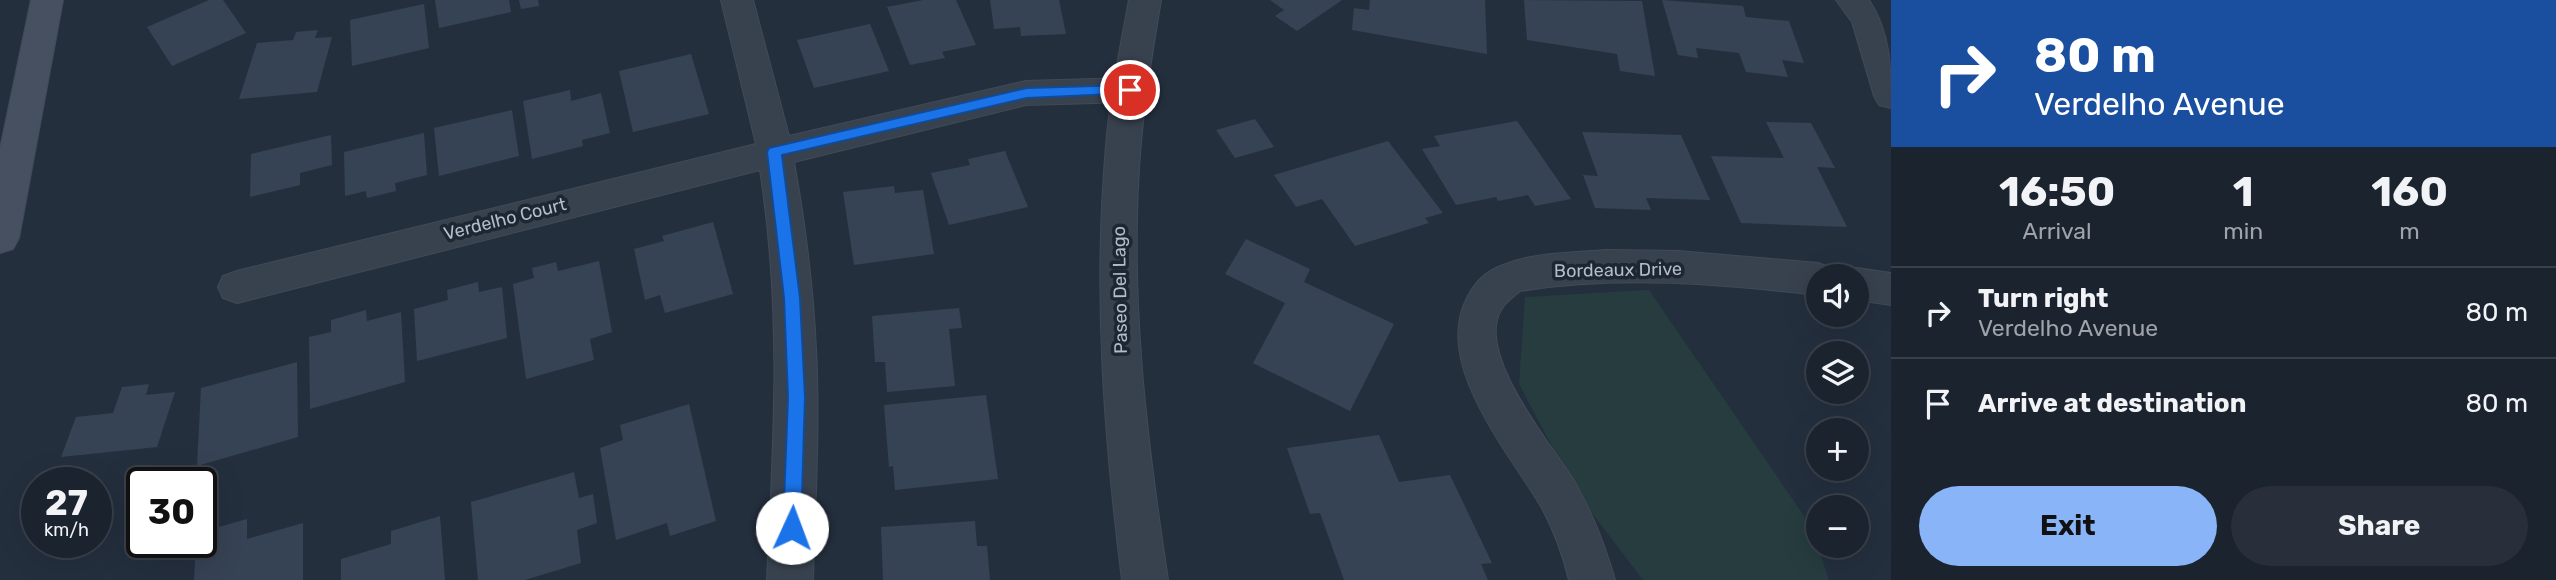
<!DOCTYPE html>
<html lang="en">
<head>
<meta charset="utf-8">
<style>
	:root { --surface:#1b232e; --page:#282f3a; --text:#f1f3f6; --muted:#a0a4aa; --line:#39404a; --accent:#8ab4f8 }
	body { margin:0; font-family:Rubik,sans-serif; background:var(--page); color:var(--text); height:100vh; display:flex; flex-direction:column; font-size:26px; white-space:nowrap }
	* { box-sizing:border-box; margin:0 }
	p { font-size:23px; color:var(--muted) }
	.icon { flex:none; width:38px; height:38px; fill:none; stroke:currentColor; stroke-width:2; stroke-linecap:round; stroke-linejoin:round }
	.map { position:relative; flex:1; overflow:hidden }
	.sheet { display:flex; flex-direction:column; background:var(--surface); width:665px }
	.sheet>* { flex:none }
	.top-card { background:#1a4fa0; color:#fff; overflow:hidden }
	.controls { position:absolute; left:1806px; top:264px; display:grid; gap:14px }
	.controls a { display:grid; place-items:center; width:63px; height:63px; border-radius:50%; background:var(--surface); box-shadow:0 7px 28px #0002,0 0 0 2px var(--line); font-size:35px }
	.speed { position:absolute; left:21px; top:467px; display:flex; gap:14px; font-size:35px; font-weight:700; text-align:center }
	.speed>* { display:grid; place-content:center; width:91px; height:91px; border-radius:50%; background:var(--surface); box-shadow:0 7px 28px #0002,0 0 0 2px var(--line); line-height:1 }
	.speed small { font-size:18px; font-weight:400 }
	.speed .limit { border:4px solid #111; border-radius:10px; background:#fff; color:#111 }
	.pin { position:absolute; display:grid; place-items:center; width:60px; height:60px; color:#fff; margin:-30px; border:4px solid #fff; border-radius:50%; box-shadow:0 2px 7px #0007 }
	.me { position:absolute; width:77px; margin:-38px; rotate:2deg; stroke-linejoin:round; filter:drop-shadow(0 0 5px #0008) }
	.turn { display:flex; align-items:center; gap:24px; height:147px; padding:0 28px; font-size:32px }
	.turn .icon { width:91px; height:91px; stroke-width:2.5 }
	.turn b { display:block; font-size:49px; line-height:60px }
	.eta { display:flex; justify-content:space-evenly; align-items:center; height:119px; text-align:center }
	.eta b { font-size:42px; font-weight:700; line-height:49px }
	.primary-button { display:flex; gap:14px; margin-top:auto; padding:14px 28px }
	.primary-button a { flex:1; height:80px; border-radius:42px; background:var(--accent); color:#111; font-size:28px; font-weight:700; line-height:80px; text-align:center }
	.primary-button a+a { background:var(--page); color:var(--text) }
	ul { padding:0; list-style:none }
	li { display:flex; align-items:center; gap:21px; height:91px; padding:0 28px; border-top:2px solid var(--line) }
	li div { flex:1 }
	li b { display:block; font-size:26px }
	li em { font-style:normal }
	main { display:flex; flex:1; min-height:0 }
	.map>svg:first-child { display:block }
	.green { fill:#263c3f }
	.building { fill:#364354 }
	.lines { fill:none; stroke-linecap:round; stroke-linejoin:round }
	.minor-casing { stroke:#414a57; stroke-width:2 }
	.tertiary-casing { stroke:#414a57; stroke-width:2 }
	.secondary-casing { stroke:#414a57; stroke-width:2 }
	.minor { fill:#38414e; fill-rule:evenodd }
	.tertiary { fill:#38414e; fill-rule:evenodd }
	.secondary { fill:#465061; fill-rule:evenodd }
	.route { fill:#1a73e8; stroke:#114b97; stroke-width:2 }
	.labels { text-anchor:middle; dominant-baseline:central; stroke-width:7; stroke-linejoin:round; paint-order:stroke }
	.street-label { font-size:18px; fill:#b4bcc9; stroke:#1d2633 }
</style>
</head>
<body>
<main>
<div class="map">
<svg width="1891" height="580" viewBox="0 0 1891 580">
	<rect width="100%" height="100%" fill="#242f3e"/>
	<path class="green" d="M 1649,290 L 1811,526 L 1829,580 L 1643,580 L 1576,492 L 1519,384 L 1525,297 Z"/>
	<path class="building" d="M 209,0 L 223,0 L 246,33 L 172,66 L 147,27 Z
		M 435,0 L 509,0 L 511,12 L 439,28 Z
		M 519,0 L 538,0 L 539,6 L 521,9 Z
		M 923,0 L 956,0 L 976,45 L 942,52 L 945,58 L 910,65 L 887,7 Z
		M 990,0 L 1059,0 L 1066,34 L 1021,36 L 1020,27 L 994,29 Z
		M 1270,0 L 1342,0 L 1297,31 L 1275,16 L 1284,10 Z
		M 1370,0 L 1485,0 L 1487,54 L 1352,30 L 1354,8 L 1369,10 Z
		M 1524,0 L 1642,1 L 1655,76 L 1620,71 L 1617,54 L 1527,40 Z
		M 1662,0 L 1743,6 L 1746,17 L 1789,21 L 1804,63 L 1782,60 L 1788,77 L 1746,72 L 1739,53 L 1696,48 L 1698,58 L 1678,55 Z
		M 424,4 L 429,48 L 352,66 L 350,20 Z
		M 870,24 L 889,71 L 814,88 L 797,40 Z
		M 318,30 L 315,38 L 332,37 L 317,92 L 239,99 L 257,43 L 293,40 L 296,32 Z
		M 691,54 L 709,114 L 633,132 L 619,71 Z
		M 570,90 L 571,101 L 601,93 L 610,133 L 582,140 L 583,146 L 532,159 L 523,101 Z
		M 512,110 L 519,156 L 439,176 L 434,128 Z
		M 1255,119 L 1274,147 L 1235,158 L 1216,130 Z
		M 1517,121 L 1571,199 L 1535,206 L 1528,195 L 1498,201 L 1496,197 L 1456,205 L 1422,149 L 1440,146 L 1434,136 Z
		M 1766,122 L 1811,123 L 1835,168 L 1817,167 L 1847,227 L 1741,223 L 1711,156 L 1784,158 Z
		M 1582,132 L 1681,135 L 1710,200 L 1646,198 L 1651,210 L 1595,208 L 1583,175 L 1598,176 Z
		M 424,133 L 427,175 L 395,183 L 396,191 L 367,198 L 366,191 L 345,196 L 344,152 Z
		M 331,135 L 332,165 L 300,173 L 300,185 L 250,197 L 251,154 Z
		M 1388,141 L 1443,213 L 1425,218 L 1429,223 L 1355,246 L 1322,199 L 1296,207 L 1274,175 Z
		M 1005,151 L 1028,207 L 949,225 L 931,173 L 970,165 L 968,159 Z
		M 894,186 L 895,193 L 923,190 L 934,254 L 854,265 L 843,192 Z
		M 713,222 L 733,294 L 665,313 L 660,295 L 645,300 L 634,249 L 664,241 L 662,236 Z
		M 1246,239 L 1310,269 L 1304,282 L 1394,324 L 1350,411 L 1253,363 L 1285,303 L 1225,274 Z
		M 599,261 L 612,332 L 590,339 L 594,360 L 526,379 L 513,284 L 534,278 L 532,268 L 556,262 L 558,271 Z
		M 478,282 L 479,292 L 502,287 L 507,338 L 417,361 L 414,309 L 448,300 L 447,290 Z
		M 959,308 L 962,328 L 949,329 L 955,386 L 887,392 L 885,362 L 875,362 L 872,316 Z
		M 366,310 L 367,321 L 401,312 L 405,382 L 310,409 L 309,337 L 331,332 L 331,320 Z
		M 297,362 L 298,437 L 197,466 L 201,388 Z
		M 149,384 L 146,395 L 175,392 L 157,447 L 61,457 L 76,417 L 113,413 L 122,387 Z
		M 986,395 L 998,479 L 895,490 L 893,466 L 889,467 L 884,405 Z
		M 689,404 L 716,521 L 670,536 L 667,523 L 616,540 L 600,448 L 623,440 L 620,425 Z
		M 1379,435 L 1399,482 L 1450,475 L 1492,563 L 1481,564 L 1488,580 L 1344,580 L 1320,513 L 1310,514 L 1287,448 Z
		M 574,472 L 579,498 L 593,494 L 597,523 L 577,530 L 581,563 L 525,580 L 478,580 L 471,502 Z
		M 440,516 L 445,580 L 341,580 L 341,559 L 391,544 L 391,531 Z
		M 247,519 L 247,539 L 303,523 L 303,580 L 194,580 L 196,542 L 201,542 L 201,532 Z
		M 975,521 L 977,546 L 987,546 L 990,580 L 883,580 L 881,527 Z"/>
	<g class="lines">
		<defs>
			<path id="minor" d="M 721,0 L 753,0 L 789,136 L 1026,81 L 1130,78 L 1142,81 L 1147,90 L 1142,99 L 1130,102 L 1026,105 L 794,162 C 805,223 813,286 816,349 C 820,426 815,503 813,580 L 767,580 C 774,440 782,310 760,170 L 237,303 L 223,298 L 218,287 L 223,276 L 237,271 L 756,144 Z
				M 1836,0 L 1869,0 C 1891,33 1891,69 1891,108 L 1879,105 L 1874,96 L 1852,22 Z
				M 1606,250 L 1678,251 L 1818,263 L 1832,268 L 1836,276 L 1818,276 L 1818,295 C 1718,284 1620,275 1520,291 C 1513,297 1505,302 1501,310 C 1475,354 1551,444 1574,481 C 1592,512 1605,545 1615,580 L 1569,580 C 1563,555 1555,533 1543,510 C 1511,454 1432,365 1467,298 C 1473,286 1483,274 1496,268 C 1528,252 1571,253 1606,250 Z
				M 1857,268 L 1891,273 L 1891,305 L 1857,300 L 1857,276 L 1842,276 L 1843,273 Z"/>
			<path id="tertiary" d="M 1129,0 L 1161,0 C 1153,47 1145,94 1141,142 C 1128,288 1146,436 1168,580 L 1122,580 C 1104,436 1093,292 1106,146 C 1110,97 1120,49 1129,0 Z"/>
			<path id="secondary" d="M 31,0 L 63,0 L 19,238 L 13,249 L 0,253 L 0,149 Z"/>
		</defs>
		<use href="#minor" class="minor-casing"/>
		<use href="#tertiary" class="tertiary-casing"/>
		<use href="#secondary" class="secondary-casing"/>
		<use href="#minor" class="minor"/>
		<use href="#tertiary" class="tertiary"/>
		<use href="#secondary" class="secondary"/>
	</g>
	<path class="route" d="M 1130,85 L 1135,86 L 1135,93 L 1027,98 L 782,155 L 800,298 L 805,397 L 801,528 L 799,534 L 792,536 L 786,534 L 783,528 L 788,397 L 784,298 L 767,152 L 769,148 L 1027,88 Z"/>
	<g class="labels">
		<g class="street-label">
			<text transform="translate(505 219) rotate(-14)">Verdelho Court</text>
			<text transform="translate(1618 270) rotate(-1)">Bordeaux Drive</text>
			<text transform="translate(1120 290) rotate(-91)">Paseo Del Lago</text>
		</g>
	</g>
</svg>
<div class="controls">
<a><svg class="icon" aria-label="sound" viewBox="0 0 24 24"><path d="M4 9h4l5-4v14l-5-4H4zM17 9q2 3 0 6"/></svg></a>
<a><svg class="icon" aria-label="layers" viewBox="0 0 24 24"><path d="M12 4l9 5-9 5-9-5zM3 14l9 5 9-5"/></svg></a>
<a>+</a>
<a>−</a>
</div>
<div class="speed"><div>27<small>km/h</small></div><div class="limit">30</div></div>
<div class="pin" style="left:1130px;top:90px;background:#d93025"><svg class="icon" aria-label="arrive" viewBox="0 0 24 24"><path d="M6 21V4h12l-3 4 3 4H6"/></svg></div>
<svg class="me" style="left:792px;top:528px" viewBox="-20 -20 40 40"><circle r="19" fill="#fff"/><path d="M0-13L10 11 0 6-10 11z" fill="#1a73e8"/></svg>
</div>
<section class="sheet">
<div class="top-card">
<div class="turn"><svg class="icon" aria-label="right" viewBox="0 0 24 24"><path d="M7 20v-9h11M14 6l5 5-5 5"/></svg><div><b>80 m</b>Verdelho Avenue</div></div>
</div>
<div class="eta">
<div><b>16:50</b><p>Arrival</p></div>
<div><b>1</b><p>min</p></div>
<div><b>160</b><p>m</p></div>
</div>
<ul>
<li><svg class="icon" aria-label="right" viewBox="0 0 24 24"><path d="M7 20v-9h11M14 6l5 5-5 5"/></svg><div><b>Turn right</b><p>Verdelho Avenue</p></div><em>80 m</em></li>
<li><svg class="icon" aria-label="arrive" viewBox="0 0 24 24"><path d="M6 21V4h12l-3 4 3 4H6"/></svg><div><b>Arrive at destination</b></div><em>80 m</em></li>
</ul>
<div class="primary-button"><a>Exit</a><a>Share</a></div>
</section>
</main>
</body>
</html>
